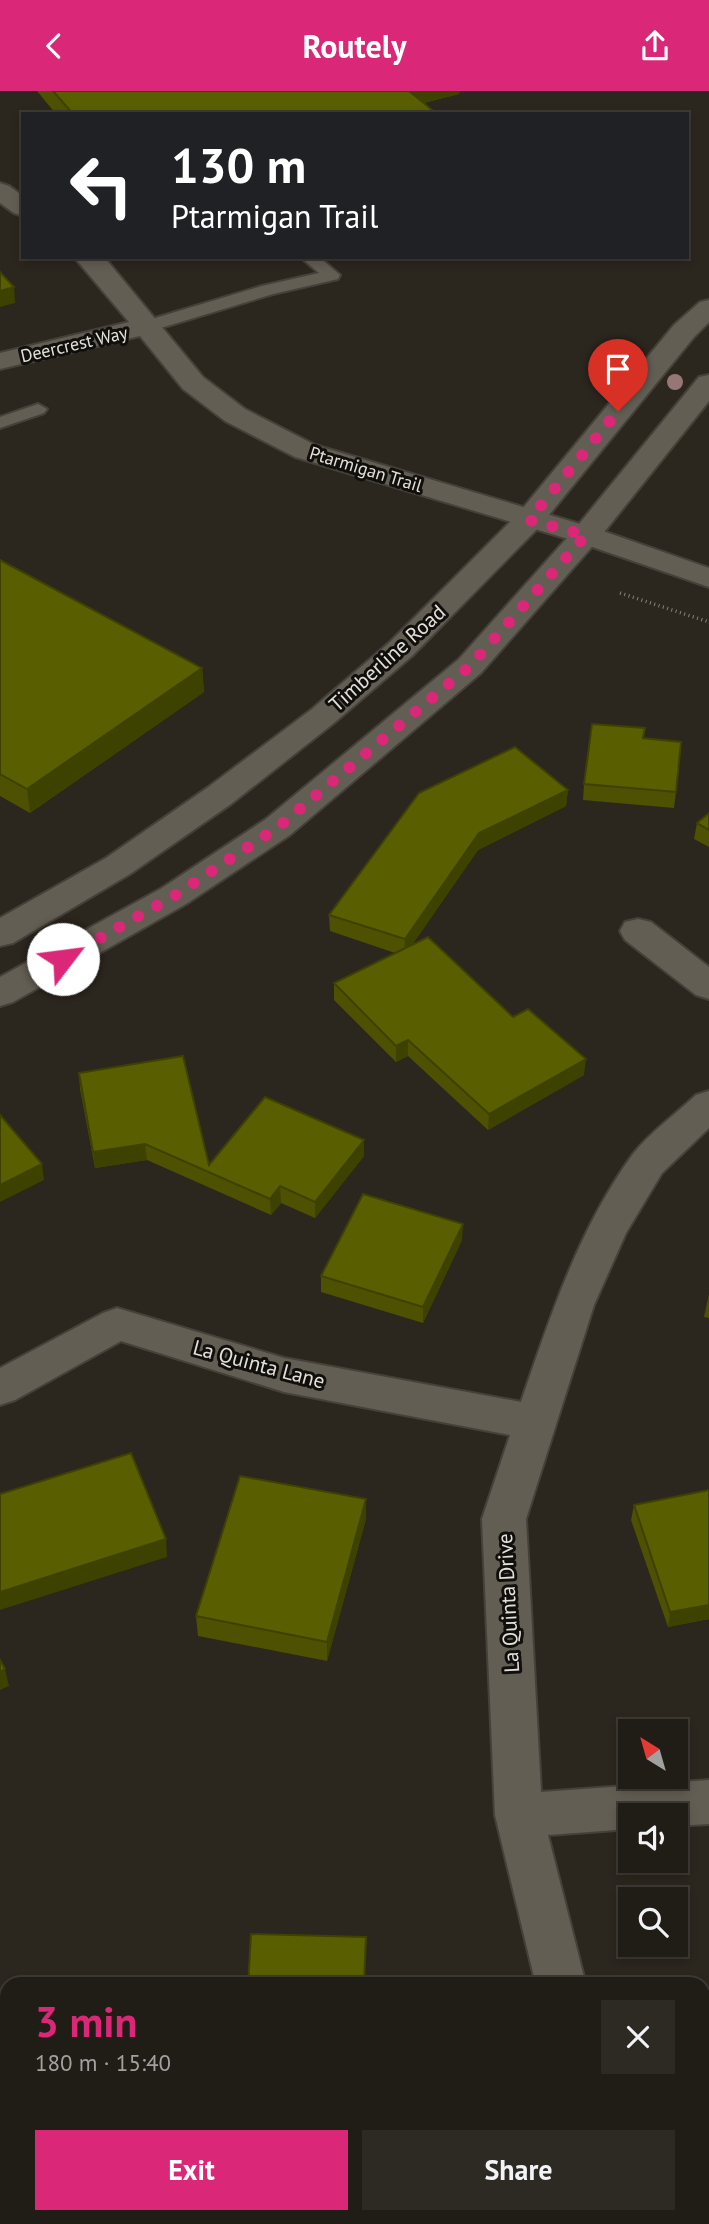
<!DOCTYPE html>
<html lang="en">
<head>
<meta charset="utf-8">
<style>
	:root { --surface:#201c16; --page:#2d2923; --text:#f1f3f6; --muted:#a2a1a1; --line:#3d3a35; --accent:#db2777 }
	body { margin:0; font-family:"PT Sans",sans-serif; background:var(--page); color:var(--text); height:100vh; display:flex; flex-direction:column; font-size:26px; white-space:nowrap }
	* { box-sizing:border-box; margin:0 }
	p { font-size:23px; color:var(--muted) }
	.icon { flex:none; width:38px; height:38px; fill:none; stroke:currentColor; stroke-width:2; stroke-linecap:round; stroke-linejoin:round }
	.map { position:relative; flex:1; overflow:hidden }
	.details { position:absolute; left:0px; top:1886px; width:710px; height:247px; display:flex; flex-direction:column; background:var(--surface); border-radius:21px 21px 0 0; box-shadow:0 4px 10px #0003,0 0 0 2px var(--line) }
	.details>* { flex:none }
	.top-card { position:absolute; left:21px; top:21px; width:668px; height:147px; border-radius:0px; box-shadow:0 4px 10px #0003,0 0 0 2px var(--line); background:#202124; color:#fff; overflow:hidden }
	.needle { width:46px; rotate:323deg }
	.tools { position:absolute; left:618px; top:1628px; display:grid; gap:14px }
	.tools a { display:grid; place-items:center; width:70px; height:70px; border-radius:0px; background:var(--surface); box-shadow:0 4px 10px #0003,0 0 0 2px var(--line); font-size:35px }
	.pin { position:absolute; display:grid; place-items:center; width:60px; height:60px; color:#fff; margin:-72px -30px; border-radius:50% 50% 50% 0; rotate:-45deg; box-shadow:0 0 7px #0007 }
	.pin .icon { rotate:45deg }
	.me { position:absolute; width:77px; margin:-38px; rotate:60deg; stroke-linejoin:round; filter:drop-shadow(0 0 5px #0008) }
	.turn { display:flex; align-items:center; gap:24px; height:147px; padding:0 35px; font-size:32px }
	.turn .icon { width:91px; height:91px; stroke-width:2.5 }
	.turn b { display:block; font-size:49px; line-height:60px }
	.round { display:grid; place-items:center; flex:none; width:74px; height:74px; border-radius:0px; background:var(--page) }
	.headline { display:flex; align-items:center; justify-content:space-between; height:119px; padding:0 35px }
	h1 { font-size:42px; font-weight:700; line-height:52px; color:var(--accent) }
	.action { display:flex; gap:14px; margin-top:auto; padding:14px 35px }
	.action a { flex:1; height:80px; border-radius:0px; background:var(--accent); color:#fff; font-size:28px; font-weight:700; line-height:80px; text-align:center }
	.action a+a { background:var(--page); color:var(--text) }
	header { display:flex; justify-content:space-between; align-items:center; height:91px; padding:0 35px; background:var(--accent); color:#fff; font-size:32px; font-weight:700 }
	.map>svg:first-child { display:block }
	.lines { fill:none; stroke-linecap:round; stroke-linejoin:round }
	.service-casing { stroke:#45413a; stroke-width:4 }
	.minor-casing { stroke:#45413a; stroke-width:4 }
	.tertiary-casing { stroke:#45413a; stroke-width:4 }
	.path { stroke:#87827b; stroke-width:3.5; stroke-dasharray:1 3.5; stroke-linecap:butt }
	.service { fill:#635e54; fill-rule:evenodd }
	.minor { fill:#635e54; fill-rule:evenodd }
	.tertiary { fill:#635e54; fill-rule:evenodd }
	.tree { fill:#977775 }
	.wall { fill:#4d5101 }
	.shaded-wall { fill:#3e4201 }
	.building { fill:#595e01; stroke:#3e4201; stroke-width:2 }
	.route { stroke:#db2777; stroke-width:12; stroke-dasharray:0 21.6 }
	.labels { text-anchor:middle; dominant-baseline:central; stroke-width:6; stroke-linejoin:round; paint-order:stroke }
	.far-street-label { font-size:18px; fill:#e3dfda; stroke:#110f0c }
	.street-label { font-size:21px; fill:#e3dfda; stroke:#110f0c }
</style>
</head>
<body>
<header><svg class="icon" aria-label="back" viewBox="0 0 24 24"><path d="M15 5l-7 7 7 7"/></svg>Routely<svg class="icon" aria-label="share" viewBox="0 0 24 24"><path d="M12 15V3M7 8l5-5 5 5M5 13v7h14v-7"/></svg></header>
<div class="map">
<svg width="709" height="2133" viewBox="0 0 709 2133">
	<rect width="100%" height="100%" fill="#2b261e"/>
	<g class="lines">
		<defs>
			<path id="service" d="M 300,166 L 319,166 L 340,184 L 338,188 L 273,203 L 154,239 L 142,239 L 139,235 L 142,231 L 262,195 L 319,182 Z
				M 38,313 L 47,318 L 44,322 L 0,337 L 0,326 Z"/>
			<path id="minor" d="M 0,92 L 9,95 L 23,105 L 23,125 L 14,122 L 0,112 Z
				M 74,166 L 105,167 L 203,286 L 245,318 L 315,354 L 597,438 L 709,477 L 709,496 L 575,450 L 295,366 L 225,330 L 183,298 L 140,245 L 0,278 L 0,262 L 129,231 Z
				M 638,828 L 651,831 L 709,876 L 709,908 L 696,904 L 625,849 L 620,840 L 625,831 Z
				M 709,1000 L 709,1037 L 662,1082 L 626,1142 L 594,1214 L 526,1428 L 541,1701 L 709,1689 L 709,1733 L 676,1735 L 676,1724 L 630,1724 L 630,1738 L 548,1744 L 586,1894 L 536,1894 L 495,1724 L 482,1428 L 510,1344 L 284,1301 L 121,1250 L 15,1309 L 0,1314 L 0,1277 L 103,1222 L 117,1217 L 284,1267 L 521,1311 C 550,1226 579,1137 633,1063 C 650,1041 676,1023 696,1004 Z
				M 605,2126 L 658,2126 L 660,2133 L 606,2133 Z"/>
			<path id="tertiary" d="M 709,209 L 709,231 L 694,246 L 540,435 L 412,565 L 334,632 L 231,713 L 130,783 L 13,852 L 0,855 L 0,827 L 106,767 L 207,697 L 312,618 L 390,551 L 518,423 L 674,234 L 700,211 Z
				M 709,284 L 709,310 L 597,450 L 481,582 L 290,744 L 186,813 L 13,911 L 0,915 L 0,886 L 162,797 L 266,728 L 459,568 L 575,438 L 699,286 Z"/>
		</defs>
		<use href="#service" class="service-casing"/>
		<use href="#minor" class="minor-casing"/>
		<use href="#tertiary" class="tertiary-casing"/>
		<path class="path" d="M 620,502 L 709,531"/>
		<use href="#service" class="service"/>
		<use href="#minor" class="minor"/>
		<use href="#tertiary" class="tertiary"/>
	</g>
	<circle class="tree" cx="675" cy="291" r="8"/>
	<path class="wall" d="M 37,0 L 460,0 L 459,3 L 424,12 L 437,23 L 56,23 Z
		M 0,469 L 202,577 L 204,601 L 30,722 L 0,705 Z
		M 644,647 L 676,701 L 674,717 L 583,709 L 584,693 Z
		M 568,699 L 566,715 L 478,759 L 412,854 L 513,926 L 584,984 L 488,1039 L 408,965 L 396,971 L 334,909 L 334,892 L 395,862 L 330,840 L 329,824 Z
		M 709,722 L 709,756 L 694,748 L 697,732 Z
		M 79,982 L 209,1074 L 364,1065 L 315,1127 L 281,1112 L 271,1124 L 147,1069 L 95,1077 L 80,998 Z
		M 462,1149 L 423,1232 L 321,1201 L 321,1185 Z
		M 709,1203 L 709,1227 L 704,1226 Z
		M 709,1399 L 709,1528 L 668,1536 L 631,1429 L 634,1414 Z
		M 366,1428 L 327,1570 L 198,1545 L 196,1525 Z
		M 709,1909 L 709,1976 L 704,1952 L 704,1910 Z
		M 7,1940 L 7,1992 L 0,1981 L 0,1945 Z"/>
	<path class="shaded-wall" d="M 403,0 L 460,0 L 459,3 L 403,17 Z
		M 14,196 L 15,212 L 0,216 L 0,200 Z
		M 202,577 L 204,601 L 30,722 L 27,698 Z
		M 568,699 L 566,715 L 478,759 L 404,865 L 405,848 L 479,742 Z
		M 408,949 L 408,965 L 396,971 L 396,955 Z
		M 586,968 L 584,984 L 488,1039 L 489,1023 Z
		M 364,1049 L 364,1065 L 315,1127 L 315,1111 Z
		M 145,1053 L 147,1069 L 95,1077 L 93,1061 Z
		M 42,1073 L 44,1089 L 0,1111 L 0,1094 Z
		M 280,1095 L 281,1112 L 271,1124 L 270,1108 Z
		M 463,1133 L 462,1149 L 423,1232 L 423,1216 Z
		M 366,1408 L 366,1428 L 327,1570 L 327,1551 Z
		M 166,1448 L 167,1466 L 0,1519 L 0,1501 Z
		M 709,1514 L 709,1528 L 668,1536 L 670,1521 Z
		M 5,1578 L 9,1595 L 0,1599 L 0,1581 Z
		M 7,2080 L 7,2103 L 0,2115 L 0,2092 Z"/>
	<path class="building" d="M 53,0 L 409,0 L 437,23 L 73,23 Z
		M 0,181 L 14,196 L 0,200 Z
		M 0,469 L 202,577 L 27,698 L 0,683 Z
		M 592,633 L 645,637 L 643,647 L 681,651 L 676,701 L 584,693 Z
		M 515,656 L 568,699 L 479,742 L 405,848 L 329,824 L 419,702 Z
		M 709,722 L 709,739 L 697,732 Z
		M 428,846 L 513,926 L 528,918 L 586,968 L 489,1023 L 408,949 L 396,955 L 334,892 Z
		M 183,965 L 209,1074 L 265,1006 L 364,1049 L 315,1111 L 280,1095 L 270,1108 L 145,1053 L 93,1061 L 79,982 Z
		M 0,1024 L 42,1073 L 0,1094 Z
		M 363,1103 L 463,1133 L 423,1216 L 321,1185 Z
		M 131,1362 L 166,1448 L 0,1501 L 0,1403 Z
		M 240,1385 L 366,1408 L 327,1551 L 196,1525 Z
		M 709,1399 L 709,1514 L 670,1521 L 634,1414 Z
		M 0,1569 L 5,1578 L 0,1581 Z
		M 251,1843 L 366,1846 L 364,1894 L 248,1894 Z
		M 88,1887 L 92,1894 L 78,1894 Z
		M 709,1909 L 709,1941 L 704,1917 L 704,1910 Z
		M 7,1940 L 7,1984 L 0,1973 L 0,1945 Z
		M 0,2052 L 7,2056 L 7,2080 L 0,2092 Z"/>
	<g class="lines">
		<path class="route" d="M 63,868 L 174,805 L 278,736 L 470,575 L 586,444 L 529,429 L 618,320"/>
	</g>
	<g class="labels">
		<g class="far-street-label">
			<text transform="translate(74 253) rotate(-13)">Deercrest Way</text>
			<text transform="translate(366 378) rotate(17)">Ptarmigan Trail</text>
		</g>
		<g class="street-label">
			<text transform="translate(387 567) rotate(-42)">Timberline Road</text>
			<text transform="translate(259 1273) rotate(15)">La Quinta Lane</text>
			<text transform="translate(508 1512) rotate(-93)">La Quinta Drive</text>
		</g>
	</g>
</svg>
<div class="tools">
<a><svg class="needle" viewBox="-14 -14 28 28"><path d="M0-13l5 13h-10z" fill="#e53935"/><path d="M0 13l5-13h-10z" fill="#a2a1a1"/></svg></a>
<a><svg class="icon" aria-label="sound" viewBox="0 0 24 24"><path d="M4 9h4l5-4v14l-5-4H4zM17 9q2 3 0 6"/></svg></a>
<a><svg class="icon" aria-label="search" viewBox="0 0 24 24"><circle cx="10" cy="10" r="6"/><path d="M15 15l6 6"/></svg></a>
</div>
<div class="pin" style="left:618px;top:320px;background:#d93025"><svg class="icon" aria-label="arrive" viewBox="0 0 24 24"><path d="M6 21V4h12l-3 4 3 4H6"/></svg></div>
<svg class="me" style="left:63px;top:868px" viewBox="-20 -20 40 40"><circle r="19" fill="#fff"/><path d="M0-13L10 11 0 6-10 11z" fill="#db2777"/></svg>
<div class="top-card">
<div class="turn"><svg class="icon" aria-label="left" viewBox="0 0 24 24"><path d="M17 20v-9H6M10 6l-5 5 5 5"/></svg><div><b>130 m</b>Ptarmigan Trail</div></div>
</div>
<section class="details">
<div class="headline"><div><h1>3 min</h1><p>180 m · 15:40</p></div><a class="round"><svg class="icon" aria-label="close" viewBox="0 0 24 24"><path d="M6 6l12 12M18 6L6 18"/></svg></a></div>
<div class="action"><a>Exit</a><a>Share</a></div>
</section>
</div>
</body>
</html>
